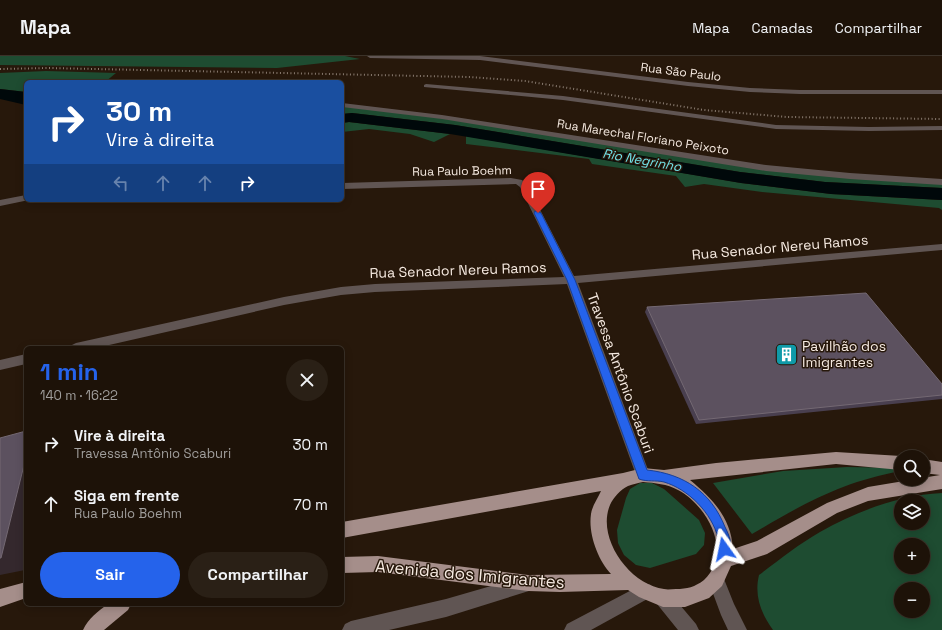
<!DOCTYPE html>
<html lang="pt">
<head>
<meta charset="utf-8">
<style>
	:root { --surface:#1d1208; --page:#2a2016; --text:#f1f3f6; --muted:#a09e9c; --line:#3b3229; --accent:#2563eb }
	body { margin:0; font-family:"Space Grotesk",sans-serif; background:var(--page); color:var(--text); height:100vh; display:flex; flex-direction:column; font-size:15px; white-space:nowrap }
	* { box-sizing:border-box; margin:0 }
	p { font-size:13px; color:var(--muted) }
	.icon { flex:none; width:22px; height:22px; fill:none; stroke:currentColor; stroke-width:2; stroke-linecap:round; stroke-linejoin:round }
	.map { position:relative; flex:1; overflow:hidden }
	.drawer { position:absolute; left:24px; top:290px; width:320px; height:260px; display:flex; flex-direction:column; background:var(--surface); border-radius:6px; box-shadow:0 2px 10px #0003,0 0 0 1px var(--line) }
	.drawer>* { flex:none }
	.guide { position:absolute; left:24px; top:24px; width:320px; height:122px; border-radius:6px; box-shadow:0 2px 10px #0003,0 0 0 1px var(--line); background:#1a4fa0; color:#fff; overflow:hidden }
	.buttons { position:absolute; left:894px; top:394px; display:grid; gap:8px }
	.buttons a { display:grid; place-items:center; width:36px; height:36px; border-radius:50%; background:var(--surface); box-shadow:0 2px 10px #0003,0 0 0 1px var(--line); font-size:20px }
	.pin { position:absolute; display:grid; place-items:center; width:34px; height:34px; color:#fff; margin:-41px -17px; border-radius:50% 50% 50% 0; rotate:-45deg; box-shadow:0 0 4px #0007 }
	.pin .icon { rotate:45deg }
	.me { position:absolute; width:44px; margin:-22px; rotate:348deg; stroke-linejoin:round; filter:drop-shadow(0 0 3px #0008) }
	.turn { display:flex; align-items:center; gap:14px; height:84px; padding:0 16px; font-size:18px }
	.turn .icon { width:52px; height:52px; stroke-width:2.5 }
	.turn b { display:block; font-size:28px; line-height:34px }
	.lanes { display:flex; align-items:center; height:38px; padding:0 16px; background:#0003; justify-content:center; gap:20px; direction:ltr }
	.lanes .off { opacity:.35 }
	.round { display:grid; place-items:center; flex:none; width:42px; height:42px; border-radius:21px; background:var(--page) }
	.summary { display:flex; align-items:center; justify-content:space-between; height:68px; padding:0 16px }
	h1 { font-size:24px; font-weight:800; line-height:30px; color:var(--accent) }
	.primary-button { display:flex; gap:8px; margin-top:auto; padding:8px 16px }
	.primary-button a { flex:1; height:46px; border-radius:24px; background:var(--accent); color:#fff; font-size:16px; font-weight:800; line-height:46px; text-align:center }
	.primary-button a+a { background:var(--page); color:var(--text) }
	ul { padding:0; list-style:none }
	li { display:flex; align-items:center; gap:12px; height:60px; padding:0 16px }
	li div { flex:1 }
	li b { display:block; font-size:15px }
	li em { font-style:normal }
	header { display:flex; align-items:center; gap:24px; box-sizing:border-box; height:56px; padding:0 20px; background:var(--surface); border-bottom:1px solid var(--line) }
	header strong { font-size:19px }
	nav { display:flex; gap:22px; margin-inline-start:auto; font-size:14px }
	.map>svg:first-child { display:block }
	.green { fill:#1e4c31; fill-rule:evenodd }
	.water { fill:#00080a }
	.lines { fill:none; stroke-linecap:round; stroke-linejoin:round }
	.minor { fill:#605553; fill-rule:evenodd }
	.major { fill:#a58e8a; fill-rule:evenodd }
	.rail { stroke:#897b70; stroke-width:2; stroke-dasharray:1 2.5; stroke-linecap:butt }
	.wall { fill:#493f4f }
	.shaded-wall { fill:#34282d }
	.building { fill:#5c515f; stroke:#746973 }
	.route { fill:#2563eb; stroke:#184099 }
	.labels { text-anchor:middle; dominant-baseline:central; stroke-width:3; stroke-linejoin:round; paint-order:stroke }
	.far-street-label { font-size:12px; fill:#f6eae1; stroke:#27180b }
	.far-water-label { font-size:13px; font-style:italic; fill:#72e3ea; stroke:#27180b }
	.street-label { font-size:14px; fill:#f6eae1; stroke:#27180b }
	.poi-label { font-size:14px; fill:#f6eae1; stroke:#27180b; text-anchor:start }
	.near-street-label { font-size:17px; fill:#f6eae1; stroke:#27180b }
</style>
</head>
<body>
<header>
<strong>Mapa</strong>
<nav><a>Mapa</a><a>Camadas</a><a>Compartilhar</a></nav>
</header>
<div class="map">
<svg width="942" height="574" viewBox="0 0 942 574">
	<rect width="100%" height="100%" fill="#27180b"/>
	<path class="green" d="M 0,0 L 345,0 L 360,3 L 277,12 L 0,9 Z
		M 46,15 L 116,17 L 105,26 L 26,26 L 26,36 L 0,33 L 0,17 Z
		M 342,49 L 388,54 L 736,108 L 942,126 L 942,132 L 825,126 L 740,116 L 455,69 L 352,57 L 342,58 Z
		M 349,66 L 450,78 L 434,86 L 410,78 L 369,73 L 342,76 L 342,67 Z
		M 466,80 L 741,127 L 831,138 L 942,144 L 942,154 L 939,152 L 762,136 L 704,128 L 685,131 L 676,120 L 592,108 L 589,103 L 466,88 Z
		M 847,411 L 901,412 L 901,415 C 841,426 803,448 752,478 L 713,427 L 783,415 Z
		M 640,427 L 652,427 L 664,433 L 699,464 L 705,477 L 704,489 L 696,498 L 650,512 L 636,509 L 624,499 L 618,487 L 617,474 L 626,442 L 630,433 Z
		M 942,437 L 942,574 L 773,574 C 761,557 754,540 759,519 C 779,504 799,488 820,476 C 857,455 900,439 942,437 ZM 901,445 L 923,445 L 923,467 L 901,467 ZM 901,489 L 923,489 L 923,511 L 901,511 ZM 901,533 L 923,533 L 923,555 L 901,555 Z"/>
	<path class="water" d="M 0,33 L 26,36 L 26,49 L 0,43 Z
		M 352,57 L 455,69 L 740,116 L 825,126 L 942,132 L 942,144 L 831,138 L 741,127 L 450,78 L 349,66 L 342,67 L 342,58 Z"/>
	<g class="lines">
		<path class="minor" d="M 367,0 L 480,0 L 688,26 L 750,32 L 800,34 L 942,34 L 942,38 L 800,38 L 750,36 L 688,30 L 480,4 L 370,2 Z
			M 426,28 L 563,40 L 776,69 L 869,71 L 942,70 L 942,74 L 869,75 L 776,73 L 563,44 L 424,31 L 424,29 Z
			M 342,47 L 442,59 L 766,109 L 850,117 L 942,123 L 942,129 L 850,123 L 766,115 L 442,63 L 342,51 Z
			M 511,122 L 522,124 L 528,130 L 574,220 L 942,188 L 942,194 L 578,227 L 650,419 L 648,424 L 643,426 L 638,424 L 636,419 L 567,228 L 375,236 L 341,239 L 284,249 L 96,292 L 70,292 L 72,289 L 76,287 L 284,241 L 341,231 L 375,228 L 564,221 L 520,131 L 516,128 L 342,133 L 342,127 Z
			M 26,139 L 26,144 L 29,144 L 0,150 L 0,144 Z
			M 26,298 L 26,308 L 0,314 L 0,304 Z
			M 716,516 L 722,518 L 734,548 L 747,574 L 728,574 L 721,559 L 708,524 L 710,518 Z
			M 526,520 L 532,522 L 534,528 L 532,534 L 446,561 L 389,574 L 342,574 L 345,568 L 351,565 L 446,543 Z
			M 645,527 L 651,529 L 653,535 L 651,541 L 591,574 L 564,574 L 567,568 Z
			M 663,533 L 669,536 L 696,568 L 699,574 L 678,574 L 657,548 L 654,542 L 657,536 Z"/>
		<path class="major" d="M 836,396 L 901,400 L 902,401 L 901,401 L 901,414 L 836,408 L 690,424 C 713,443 731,462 733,493 L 757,485 L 827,447 L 868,431 L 940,419 L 923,417 L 923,403 L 942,406 L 942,433 L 868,445 L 837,457 L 767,498 L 731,510 L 722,530 L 709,542 L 685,551 L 663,551 L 639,541 L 628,534 L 560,536 L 528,535 L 378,516 L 342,517 L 342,501 L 378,500 L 528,519 L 611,518 C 598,504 588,478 591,458 C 592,450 598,442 601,435 L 342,482 L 342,466 L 623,417 L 643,412 L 664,414 L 716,407 ZM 643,426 C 655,427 667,428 678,434 C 708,450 733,497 704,524 C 695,531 687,533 676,533 C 672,533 668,534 664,533 C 630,529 596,482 610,449 C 613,442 621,433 628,430 C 633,428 638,427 643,426 Z
			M 26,526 L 26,542 L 0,551 L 0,533 Z
			M 108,548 L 131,548 L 128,554 L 104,574 L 83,574 C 88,563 98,555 108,548 Z"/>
		<path class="rail" d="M 0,13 L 48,12 L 469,21 L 525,25 L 704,54 L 787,61 L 942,63"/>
	</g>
	<path class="wall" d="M 647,251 L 942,328 L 942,343 L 696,368 L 645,256 Z"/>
	<path class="shaded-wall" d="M 26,401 L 26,511 L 25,514 L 0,519 L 0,502 Z"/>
	<path class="building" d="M 866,237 L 942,328 L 942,339 L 699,364 L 647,251 Z
		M 26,375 L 26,401 L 1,502 L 0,502 L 0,382 Z"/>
	<path class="route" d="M 535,155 L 538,155 L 541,157 L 575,224 L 647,414 C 684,418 711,436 725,471 C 729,479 733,488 729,497 L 724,499 L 720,497 C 718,492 719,487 718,482 C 712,457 688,433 664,426 C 656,424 647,426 639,423 L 567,224 L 534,157 Z"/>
	<defs>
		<symbol id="building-square" viewBox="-11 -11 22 22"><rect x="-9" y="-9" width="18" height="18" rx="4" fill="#0f9aa8" stroke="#27180b"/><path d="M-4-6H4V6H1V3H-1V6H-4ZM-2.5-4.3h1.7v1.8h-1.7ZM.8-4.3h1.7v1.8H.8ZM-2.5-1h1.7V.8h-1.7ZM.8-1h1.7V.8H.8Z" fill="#fff"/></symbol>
	</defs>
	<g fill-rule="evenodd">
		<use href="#building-square" x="774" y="286" width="25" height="25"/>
	</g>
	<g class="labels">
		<g class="far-street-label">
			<text transform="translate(681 16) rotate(7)">Rua São Paulo</text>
			<text transform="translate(643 81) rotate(9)">Rua Marechal Floriano Peixoto</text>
			<text transform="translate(462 115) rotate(-1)">Rua Paulo Boehm</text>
		</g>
		<g class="far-water-label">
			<text transform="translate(642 104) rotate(10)">Rio Negrinho</text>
		</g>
		<g class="street-label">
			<text transform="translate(780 191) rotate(-5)">Rua Senador Nereu Ramos</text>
			<text transform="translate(458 214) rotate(-2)">Rua Senador Nereu Ramos</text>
			<text transform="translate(621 317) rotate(70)">Travessa Antônio Scaburi</text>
		</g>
		<g class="poi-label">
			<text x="802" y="290">Pavilhão dos<tspan x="802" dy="16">Imigrantes</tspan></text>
		</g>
		<g class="near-street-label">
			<text transform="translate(470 518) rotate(5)">Avenida dos Imigrantes</text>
		</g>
	</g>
</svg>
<div class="buttons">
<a><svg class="icon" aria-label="search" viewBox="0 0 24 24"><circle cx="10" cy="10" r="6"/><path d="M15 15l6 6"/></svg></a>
<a><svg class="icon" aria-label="layers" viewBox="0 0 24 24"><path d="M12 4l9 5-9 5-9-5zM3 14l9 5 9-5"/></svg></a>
<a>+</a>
<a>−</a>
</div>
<div class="pin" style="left:538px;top:157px;background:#d93025"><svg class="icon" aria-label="arrive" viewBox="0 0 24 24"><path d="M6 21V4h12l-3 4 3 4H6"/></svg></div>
<svg class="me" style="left:724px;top:493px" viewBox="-20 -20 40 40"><path d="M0-17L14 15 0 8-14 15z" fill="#2563eb" stroke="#fff" stroke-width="4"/></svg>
<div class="guide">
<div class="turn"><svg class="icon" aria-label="right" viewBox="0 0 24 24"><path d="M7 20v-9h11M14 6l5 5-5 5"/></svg><div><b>30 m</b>Vire à direita</div></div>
<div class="lanes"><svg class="icon off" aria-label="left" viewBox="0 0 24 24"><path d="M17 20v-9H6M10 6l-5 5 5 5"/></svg><svg class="icon off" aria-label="ahead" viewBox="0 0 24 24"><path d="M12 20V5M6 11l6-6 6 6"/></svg><svg class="icon off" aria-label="ahead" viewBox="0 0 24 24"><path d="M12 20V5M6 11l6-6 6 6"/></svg><svg class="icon" aria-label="right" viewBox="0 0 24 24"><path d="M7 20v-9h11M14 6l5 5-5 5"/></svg></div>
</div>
<section class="drawer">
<div class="summary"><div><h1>1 min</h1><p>140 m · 16:22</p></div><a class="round"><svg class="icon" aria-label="close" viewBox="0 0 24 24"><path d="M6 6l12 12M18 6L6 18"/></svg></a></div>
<ul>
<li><svg class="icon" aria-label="right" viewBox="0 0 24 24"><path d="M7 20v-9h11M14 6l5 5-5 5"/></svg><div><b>Vire à direita</b><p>Travessa Antônio Scaburi</p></div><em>30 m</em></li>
<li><svg class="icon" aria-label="ahead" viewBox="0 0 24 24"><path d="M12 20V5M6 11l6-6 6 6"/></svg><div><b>Siga em frente</b><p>Rua Paulo Boehm</p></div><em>70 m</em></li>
</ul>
<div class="primary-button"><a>Sair</a><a>Compartilhar</a></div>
</section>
</div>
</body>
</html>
